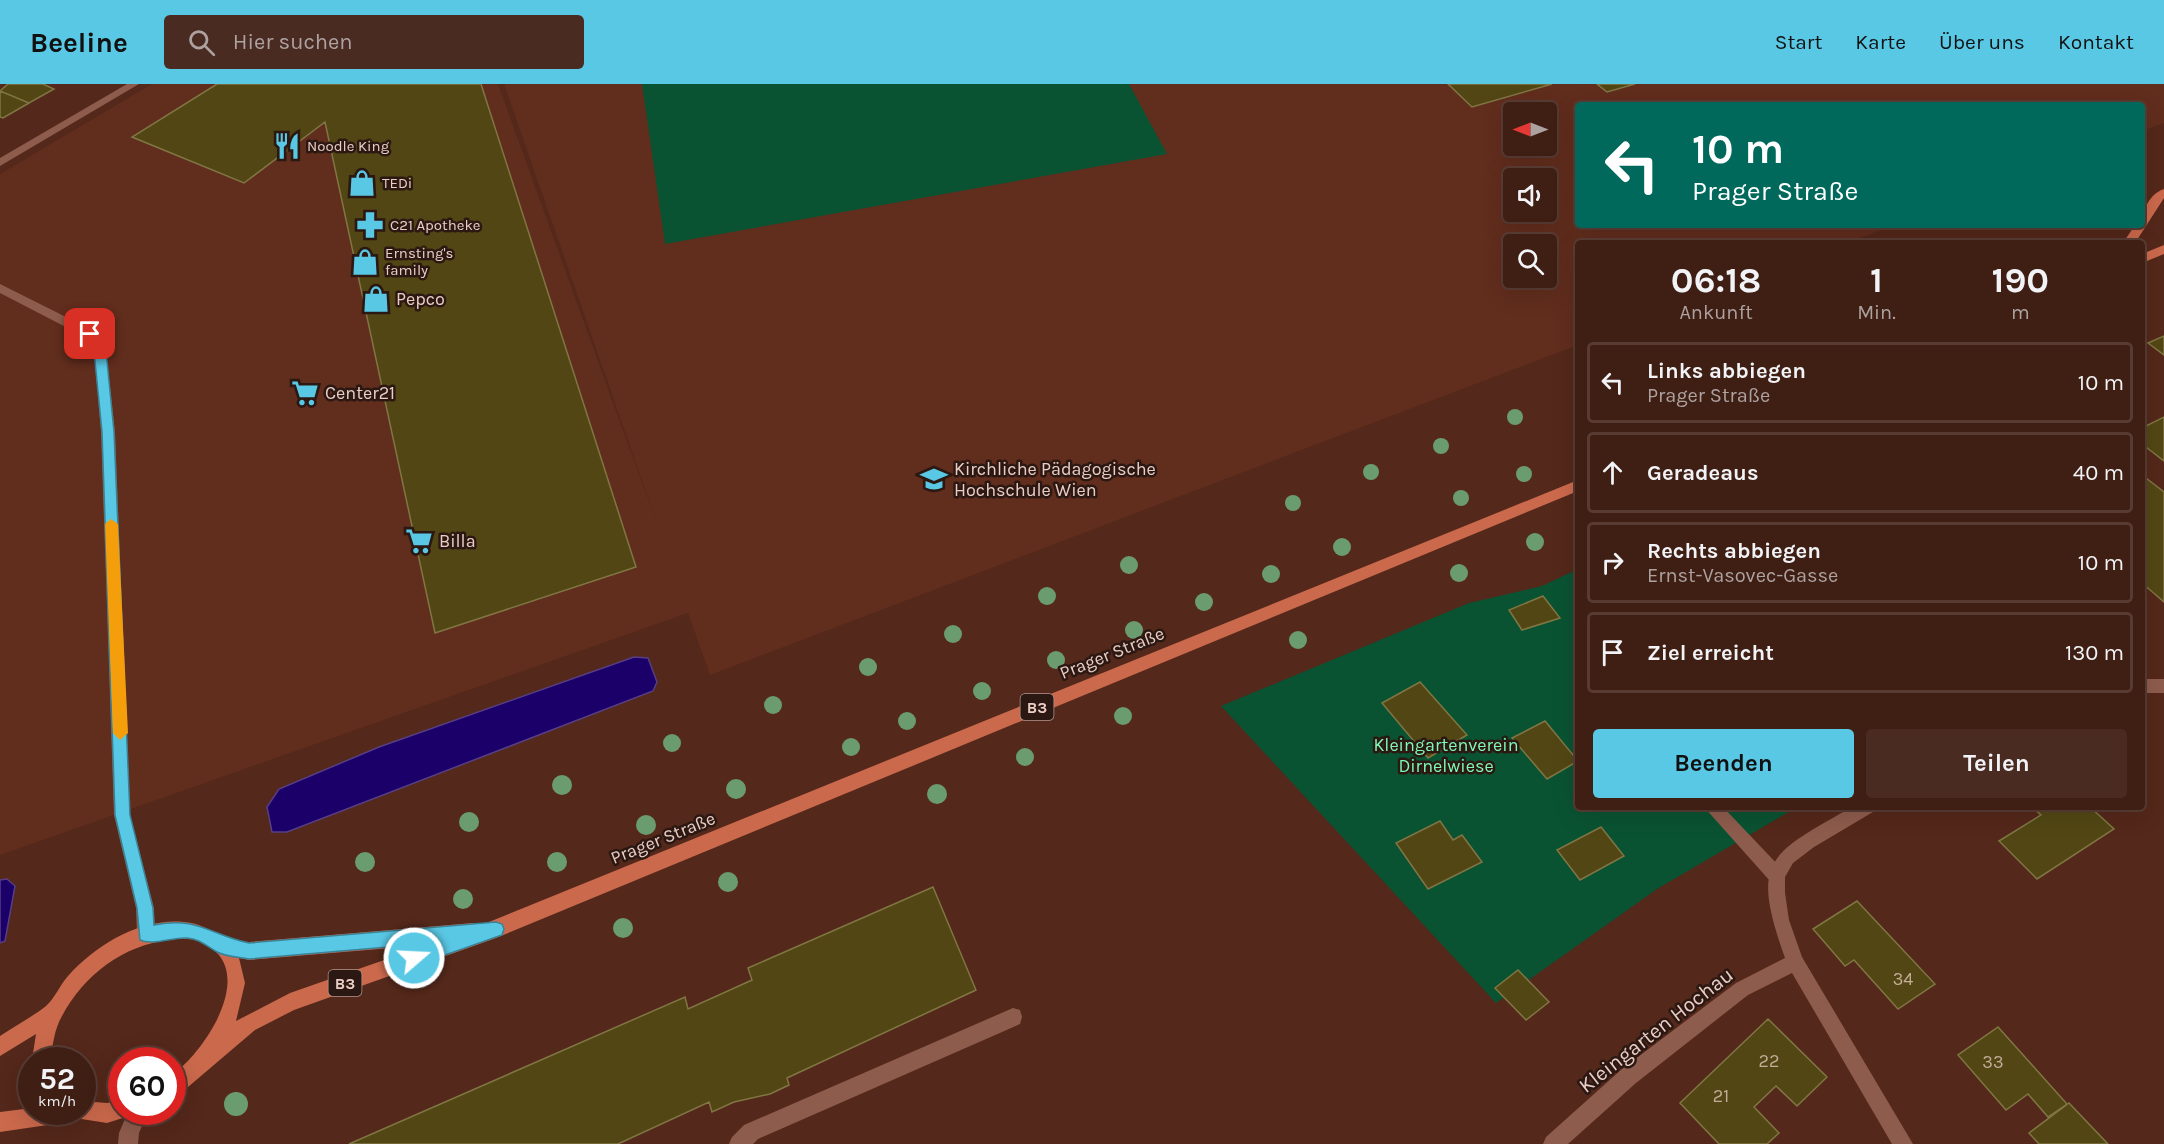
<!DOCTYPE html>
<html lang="de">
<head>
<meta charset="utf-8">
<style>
	:root { --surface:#3f1e14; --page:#4a2b22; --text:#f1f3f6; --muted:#ada2a0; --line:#583c34; --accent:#59c8e5 }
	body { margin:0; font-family:Karla,sans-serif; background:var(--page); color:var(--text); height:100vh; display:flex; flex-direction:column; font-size:22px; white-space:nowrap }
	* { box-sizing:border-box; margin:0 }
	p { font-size:20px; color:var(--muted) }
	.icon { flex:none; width:33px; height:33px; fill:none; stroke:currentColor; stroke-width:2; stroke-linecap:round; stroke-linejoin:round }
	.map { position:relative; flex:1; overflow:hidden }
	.drawer { position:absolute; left:1575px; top:156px; width:570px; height:570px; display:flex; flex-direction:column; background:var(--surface); border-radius:6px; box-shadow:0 6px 24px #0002,0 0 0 2px var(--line) }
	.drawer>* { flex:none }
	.top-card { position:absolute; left:1575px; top:18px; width:570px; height:126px; border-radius:6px; box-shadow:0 6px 24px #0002,0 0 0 2px var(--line); background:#00695c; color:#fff; overflow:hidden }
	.needle { width:39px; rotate:270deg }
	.tools { position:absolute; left:1503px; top:18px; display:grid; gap:12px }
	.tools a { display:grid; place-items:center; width:54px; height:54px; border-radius:6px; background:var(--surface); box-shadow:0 6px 24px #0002,0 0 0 2px var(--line); font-size:30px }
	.speed { position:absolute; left:18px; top:963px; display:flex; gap:12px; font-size:30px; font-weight:700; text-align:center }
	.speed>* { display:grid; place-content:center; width:78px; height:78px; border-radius:50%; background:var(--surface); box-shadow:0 6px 24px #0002,0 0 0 2px var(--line); line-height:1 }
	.speed small { font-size:15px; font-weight:400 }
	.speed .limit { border:9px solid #d22; background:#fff; color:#111 }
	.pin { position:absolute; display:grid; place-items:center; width:51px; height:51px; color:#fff; margin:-26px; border-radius:12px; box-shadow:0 3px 9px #0006 }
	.me { position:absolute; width:66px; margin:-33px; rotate:71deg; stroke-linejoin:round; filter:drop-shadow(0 0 4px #0008) }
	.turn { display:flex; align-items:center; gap:21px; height:126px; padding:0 18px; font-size:27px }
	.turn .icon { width:78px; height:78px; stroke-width:2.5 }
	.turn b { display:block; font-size:42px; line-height:51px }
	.eta { display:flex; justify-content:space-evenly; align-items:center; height:102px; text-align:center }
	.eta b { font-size:36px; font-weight:700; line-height:42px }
	.primary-button { display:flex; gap:12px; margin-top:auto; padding:12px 18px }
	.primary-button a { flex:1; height:69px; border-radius:6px; background:var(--accent); color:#111; font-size:24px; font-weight:700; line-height:69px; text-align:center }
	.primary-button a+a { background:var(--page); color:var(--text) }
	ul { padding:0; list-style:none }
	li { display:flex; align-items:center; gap:18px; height:81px; margin:0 12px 9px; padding:0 6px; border:3px solid var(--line); border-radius:6px }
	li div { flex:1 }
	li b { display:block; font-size:22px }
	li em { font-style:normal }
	header { display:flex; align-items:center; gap:36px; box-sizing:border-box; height:84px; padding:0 30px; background:var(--accent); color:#111 }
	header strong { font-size:28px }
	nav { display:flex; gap:33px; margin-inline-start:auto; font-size:21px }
	.search { width:420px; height:54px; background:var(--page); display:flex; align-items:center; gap:15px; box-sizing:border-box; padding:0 21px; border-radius:6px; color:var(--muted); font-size:22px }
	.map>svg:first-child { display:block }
	.built { fill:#612d1d; fill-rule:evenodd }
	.green { fill:#0a5332 }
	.water { fill:#1a0068; stroke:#583e84; stroke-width:1.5 }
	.building { fill:#524714; stroke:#807644; stroke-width:1.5 }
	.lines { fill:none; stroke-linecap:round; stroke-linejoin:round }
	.service { fill:#8e5c4d; fill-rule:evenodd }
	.minor { fill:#8e5c4d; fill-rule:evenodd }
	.primary { fill:#cb694c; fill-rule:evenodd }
	.tree { fill:#6b9c70 }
	.route { fill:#59c8e5; stroke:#3a8295; stroke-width:1.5 }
	.slow { fill:#f59e0b }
	.labels { text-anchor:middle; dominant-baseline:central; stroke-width:5; stroke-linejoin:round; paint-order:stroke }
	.far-poi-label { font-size:15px; fill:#eacdc4; stroke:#2c1812; text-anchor:start }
	.shield { fill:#2c1812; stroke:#b1978f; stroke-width:1.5 }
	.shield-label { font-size:16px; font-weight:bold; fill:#eacdc4 }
	.poi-label { font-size:18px; fill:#eacdc4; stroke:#2c1812; text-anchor:start }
	.street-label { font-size:18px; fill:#eacdc4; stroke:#2c1812 }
	.park-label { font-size:18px; fill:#7efab6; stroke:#2c1812 }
	.near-number-label { font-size:18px; fill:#c4ac98 }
	.near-street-label { font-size:21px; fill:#eacdc4; stroke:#2c1812 }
</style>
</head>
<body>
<header>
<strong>Beeline</strong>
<div class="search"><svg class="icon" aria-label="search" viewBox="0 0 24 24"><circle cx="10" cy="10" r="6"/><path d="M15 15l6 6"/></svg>Hier suchen</div>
<nav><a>Start</a><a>Karte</a><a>Über uns</a><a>Kontakt</a></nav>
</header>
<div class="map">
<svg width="2164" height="1060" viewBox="0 0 2164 1060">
	<rect width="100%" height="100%" fill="#54281a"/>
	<path class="built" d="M 152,0 L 498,0 L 658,443 L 504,0 L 2164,0 L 2164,39 L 2142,47 L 2142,21 L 1578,21 L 1578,141 L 1894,141 L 1847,159 L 1578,159 L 1578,261 L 710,591 L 688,529 L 0,771 L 0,90 ZM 1514,28 L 1546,28 L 1546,62 L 1514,62 ZM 1514,94 L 1546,94 L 1546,128 L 1514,128 ZM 1514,160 L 1546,160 L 1546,194 L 1514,194 Z"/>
	<path class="green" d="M 642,0 L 1129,0 L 1167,70 L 665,160 Z
		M 1578,485 L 1578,723 L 1797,723 L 1657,805 L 1496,919 L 1221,622 L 1469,519 L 1542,502 Z"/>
	<path class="water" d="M 634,573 L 648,574 L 657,598 L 653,607 L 287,748 L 272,748 L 267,723 L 279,705 L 379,663 Z
		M 7,795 L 15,802 L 5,857 L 0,859 L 0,796 Z"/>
	<path class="building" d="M 8,0 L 43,0 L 54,5 L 29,19 L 0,7 Z
		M 217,0 L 481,0 L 636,483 L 435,549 L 325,38 L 244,99 L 132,53 Z
		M 1448,0 L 1552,0 L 1472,23 Z
		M 1597,0 L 1635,0 L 1607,8 Z
		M 0,7 L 29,19 L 3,34 L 0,33 Z
		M 2164,252 L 2164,271 L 2148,259 Z
		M 2164,333 L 2164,377 L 2142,360 L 2142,344 Z
		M 2142,391 L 2164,408 L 2164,518 L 2142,499 Z
		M 1543,512 L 1560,534 L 1522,546 L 1509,526 Z
		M 1420,598 L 1467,651 L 1428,674 L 1382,619 Z
		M 1545,637 L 1578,677 L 1547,695 L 1512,654 Z
		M 2032,723 L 2090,723 L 2114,745 L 2037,795 L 1999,757 L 2041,731 Z
		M 1440,737 L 1453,756 L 1462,751 L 1482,778 L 1428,805 L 1396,759 Z
		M 1601,743 L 1624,772 L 1580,796 L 1557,766 Z
		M 933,803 L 976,906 L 787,994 L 789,1001 L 770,1010 L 734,1018 L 712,1028 L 709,1018 L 618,1060 L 349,1060 L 685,913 L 688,925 L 752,896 L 748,884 Z
		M 1857,817 L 1935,900 L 1898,925 L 1854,876 L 1845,882 L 1813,845 Z
		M 1518,886 L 1549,918 L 1526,936 L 1495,904 Z
		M 1768,935 L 1827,993 L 1797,1022 L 1776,1002 L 1754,1023 L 1779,1049 L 1767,1060 L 1719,1060 L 1680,1019 Z
		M 1998,943 L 2067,1020 L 2048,1033 L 2028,1010 L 2006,1026 L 1958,971 Z
		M 2069,1019 L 2108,1060 L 2039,1060 L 2029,1049 Z"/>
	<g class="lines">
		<path class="service" d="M 1704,723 L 1723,723 L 1782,785 L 1785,791 L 1782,797 L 1776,799 L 1770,797 Z
			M 1013,924 L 1020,926 L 1022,933 L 1020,940 L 758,1055 L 753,1060 L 729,1060 L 732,1053 L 744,1041 Z
			M 128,1028 L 148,1028 L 139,1049 L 138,1060 L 118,1060 L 119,1049 Z"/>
		<path class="minor" d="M 127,0 L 139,0 L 0,82 L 0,74 Z
			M 0,200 L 94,247 L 106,267 L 115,348 L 130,731 L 154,824 L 155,851 L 152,857 L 146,860 L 140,857 L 137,851 L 136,824 L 114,731 L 101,348 L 94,267 L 85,253 L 0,209 Z
			M 2142,595 L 2164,595 L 2164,609 L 2142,609 Z
			M 1852,723 L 1875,723 L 1873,728 L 1814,763 L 1793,779 L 1785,793 L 1785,809 L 1789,836 L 1802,873 L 1913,1060 L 1892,1060 L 1792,889 L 1748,911 L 1636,999 L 1568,1060 L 1543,1060 L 1546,1053 L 1622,985 L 1736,899 L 1785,874 C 1750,775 1768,771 1852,723 Z"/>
		<path class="primary" d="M 2164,105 L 2164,114 L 2135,159 L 2123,159 L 2135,141 L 2142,141 C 2142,127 2149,110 2164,105 Z
			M 2164,161 L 2164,170 L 2142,179 L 2142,170 Z
			M 1578,396 L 1578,407 L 496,854 L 294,926 L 255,946 L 188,1003 L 172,1012 L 172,991 C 205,968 261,884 201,858 C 192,854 180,854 170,856 C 123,861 84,891 62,932 C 54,946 53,961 50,976 L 32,976 L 36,950 L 0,972 L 0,952 C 15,942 32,933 46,922 C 55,914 60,901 68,892 C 96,861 140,834 184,838 C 201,839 212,848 226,854 C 233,857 242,857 249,858 L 473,839 L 479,842 ZM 427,861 L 290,909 L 236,937 L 245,899 L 239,874 L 249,876 Z
			M 122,1016 L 122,1028 L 131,1028 L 129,1032 L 107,1039 L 75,1034 L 68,1038 L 0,1048 L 0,1028 L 32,1024 L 32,1028 L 82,1028 L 82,1017 L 107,1019 Z"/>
	</g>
	<g class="tree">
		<circle cx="1515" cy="333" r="8"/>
		<circle cx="1441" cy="362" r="8"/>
		<circle cx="1371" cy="388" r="8"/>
		<circle cx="1524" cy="390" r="8"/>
		<circle cx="1461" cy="414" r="8"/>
		<circle cx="1293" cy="419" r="8"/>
		<circle cx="1535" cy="458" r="9"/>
		<circle cx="1342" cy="463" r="9"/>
		<circle cx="1129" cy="481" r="9"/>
		<circle cx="1459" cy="489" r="9"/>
		<circle cx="1271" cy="490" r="9"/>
		<circle cx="1047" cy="512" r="9"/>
		<circle cx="1204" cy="518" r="9"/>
		<circle cx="1134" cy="546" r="9"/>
		<circle cx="953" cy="550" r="9"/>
		<circle cx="1298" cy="556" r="9"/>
		<circle cx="1056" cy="576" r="9"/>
		<circle cx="868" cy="583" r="9"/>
		<circle cx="982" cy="607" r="9"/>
		<circle cx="773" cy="621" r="9"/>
		<circle cx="1123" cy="632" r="9"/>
		<circle cx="907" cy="637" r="9"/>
		<circle cx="672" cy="659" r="9"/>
		<circle cx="851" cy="663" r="9"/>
		<circle cx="1025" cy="673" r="9"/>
		<circle cx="562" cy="701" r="10"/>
		<circle cx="736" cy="705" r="10"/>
		<circle cx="937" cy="710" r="10"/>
		<circle cx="469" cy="738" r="10"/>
		<circle cx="646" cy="741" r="10"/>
		<circle cx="365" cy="778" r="10"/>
		<circle cx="557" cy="778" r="10"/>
		<circle cx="728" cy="798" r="10"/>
		<circle cx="463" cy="815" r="10"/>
		<circle cx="623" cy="844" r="10"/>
		<circle cx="236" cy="1020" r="12"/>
	</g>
	<path class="route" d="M 90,246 L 94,247 L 106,267 L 114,348 L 130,731 L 153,824 L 154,841 C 198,832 210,851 249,859 L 496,838 L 502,840 L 504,845 L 502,851 L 414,882 L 408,880 L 406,874 L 408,869 L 435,859 L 249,875 C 239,873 226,873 217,868 C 206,862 200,855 187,854 C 172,853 153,862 140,856 L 137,824 L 115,731 L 102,348 L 94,267 L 84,250 Z"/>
	<path class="slow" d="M 111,435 L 118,440 L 128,649 L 120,656 L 113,649 L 105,440 Z"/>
	<defs>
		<symbol id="restaurant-bare" viewBox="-9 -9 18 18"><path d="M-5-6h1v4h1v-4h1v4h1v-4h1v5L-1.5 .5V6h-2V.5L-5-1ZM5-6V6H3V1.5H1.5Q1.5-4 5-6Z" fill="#59c8e5" stroke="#2c1812" stroke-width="2.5" paint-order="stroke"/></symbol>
		<symbol id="shop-bare" viewBox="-9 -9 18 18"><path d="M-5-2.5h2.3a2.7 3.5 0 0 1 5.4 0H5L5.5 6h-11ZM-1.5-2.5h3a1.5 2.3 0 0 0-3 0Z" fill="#59c8e5" stroke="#2c1812" stroke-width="2.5" paint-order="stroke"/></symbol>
		<symbol id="pharmacy-bare" viewBox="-9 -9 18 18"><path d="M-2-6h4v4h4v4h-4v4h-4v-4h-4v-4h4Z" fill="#59c8e5" stroke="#2c1812" stroke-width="2.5" paint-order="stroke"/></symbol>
		<symbol id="supermarket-bare" viewBox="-9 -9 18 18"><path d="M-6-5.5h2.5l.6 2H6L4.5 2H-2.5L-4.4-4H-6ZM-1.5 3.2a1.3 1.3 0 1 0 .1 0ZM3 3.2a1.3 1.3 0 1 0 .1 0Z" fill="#59c8e5" stroke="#2c1812" stroke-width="2.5" paint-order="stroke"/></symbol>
		<symbol id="university-bare" viewBox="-9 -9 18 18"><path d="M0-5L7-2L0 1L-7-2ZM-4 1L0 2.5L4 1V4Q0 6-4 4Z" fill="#59c8e5" stroke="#2c1812" stroke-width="2.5" paint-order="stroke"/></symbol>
	</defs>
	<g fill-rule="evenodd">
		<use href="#restaurant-bare" x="268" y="43" width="38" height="38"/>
		<use href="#shop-bare" x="343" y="80" width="38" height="38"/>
		<use href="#pharmacy-bare" x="351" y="122" width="38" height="38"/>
		<use href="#shop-bare" x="346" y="159" width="38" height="38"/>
		<use href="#shop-bare" x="357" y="196" width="38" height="38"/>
		<use href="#supermarket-bare" x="286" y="290" width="38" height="38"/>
		<use href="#university-bare" x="915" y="376" width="38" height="38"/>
		<use href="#supermarket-bare" x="400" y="438" width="38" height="38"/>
	</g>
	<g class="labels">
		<g class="far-poi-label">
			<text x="307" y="62">Noodle King</text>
			<text x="382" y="99">TEDi</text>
			<text x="390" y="141">C21 Apotheke</text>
			<text x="385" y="169">Ernsting's<tspan x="385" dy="17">family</tspan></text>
		</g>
		<g class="shield">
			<rect x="1020.5" y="610" width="33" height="26" rx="4.5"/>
			<rect x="328.5" y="886" width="33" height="26" rx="4.5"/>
		</g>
		<g class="shield-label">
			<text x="1037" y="623">B3</text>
			<text x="345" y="899">B3</text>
		</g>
		<g class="poi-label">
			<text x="396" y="215">Pepco</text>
			<text x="325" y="309">Center21</text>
			<text x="954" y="385">Kirchliche Pädagogische<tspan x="954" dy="21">Hochschule Wien</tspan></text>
			<text x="439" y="457">Billa</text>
		</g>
		<g class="street-label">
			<text transform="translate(1112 569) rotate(-22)">Prager Straße</text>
			<text transform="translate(663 754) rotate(-22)">Prager Straße</text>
		</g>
		<g class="park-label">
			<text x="1446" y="661">Kleingartenverein<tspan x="1446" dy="21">Dirnelwiese</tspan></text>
		</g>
		<g class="near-number-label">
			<text x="1903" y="895">34</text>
			<text x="1769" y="977">22</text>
			<text x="1993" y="978">33</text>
			<text x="1721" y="1012">21</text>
		</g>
		<g class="near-street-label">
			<text transform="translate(1656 946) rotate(-38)">Kleingarten Hochau</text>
		</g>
	</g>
</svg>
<div class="tools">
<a><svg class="needle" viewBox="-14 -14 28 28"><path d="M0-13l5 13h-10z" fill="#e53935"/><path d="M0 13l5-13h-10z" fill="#ada2a0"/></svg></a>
<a><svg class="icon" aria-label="sound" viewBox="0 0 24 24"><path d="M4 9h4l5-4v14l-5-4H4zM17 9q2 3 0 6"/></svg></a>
<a><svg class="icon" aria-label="search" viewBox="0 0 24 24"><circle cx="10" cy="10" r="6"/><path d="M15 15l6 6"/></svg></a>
</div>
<div class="speed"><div>52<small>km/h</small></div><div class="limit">60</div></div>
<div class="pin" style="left:90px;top:250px;background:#d93025"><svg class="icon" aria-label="arrive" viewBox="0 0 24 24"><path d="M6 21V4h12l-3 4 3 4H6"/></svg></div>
<svg class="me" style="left:414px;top:874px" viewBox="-20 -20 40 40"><circle r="17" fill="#59c8e5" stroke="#fff" stroke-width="3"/><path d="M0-11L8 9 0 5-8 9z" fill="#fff"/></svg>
<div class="top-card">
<div class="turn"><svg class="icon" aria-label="left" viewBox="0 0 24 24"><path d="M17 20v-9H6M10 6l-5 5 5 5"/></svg><div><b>10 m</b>Prager Straße</div></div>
</div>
<section class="drawer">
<div class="eta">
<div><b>06:18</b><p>Ankunft</p></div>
<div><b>1</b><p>Min.</p></div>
<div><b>190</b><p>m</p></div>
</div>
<ul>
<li><svg class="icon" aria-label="left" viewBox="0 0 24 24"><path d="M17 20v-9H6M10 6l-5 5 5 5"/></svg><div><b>Links abbiegen</b><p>Prager Straße</p></div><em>10 m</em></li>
<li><svg class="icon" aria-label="ahead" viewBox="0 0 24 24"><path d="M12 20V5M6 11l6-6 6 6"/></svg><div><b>Geradeaus</b></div><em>40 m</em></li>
<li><svg class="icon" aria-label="right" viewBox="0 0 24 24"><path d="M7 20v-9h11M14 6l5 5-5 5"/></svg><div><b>Rechts abbiegen</b><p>Ernst-Vasovec-Gasse</p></div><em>10 m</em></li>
<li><svg class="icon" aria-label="arrive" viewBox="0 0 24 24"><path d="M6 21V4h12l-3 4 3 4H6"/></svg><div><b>Ziel erreicht</b></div><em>130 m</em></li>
</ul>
<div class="primary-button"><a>Beenden</a><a>Teilen</a></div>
</section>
</div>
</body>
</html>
